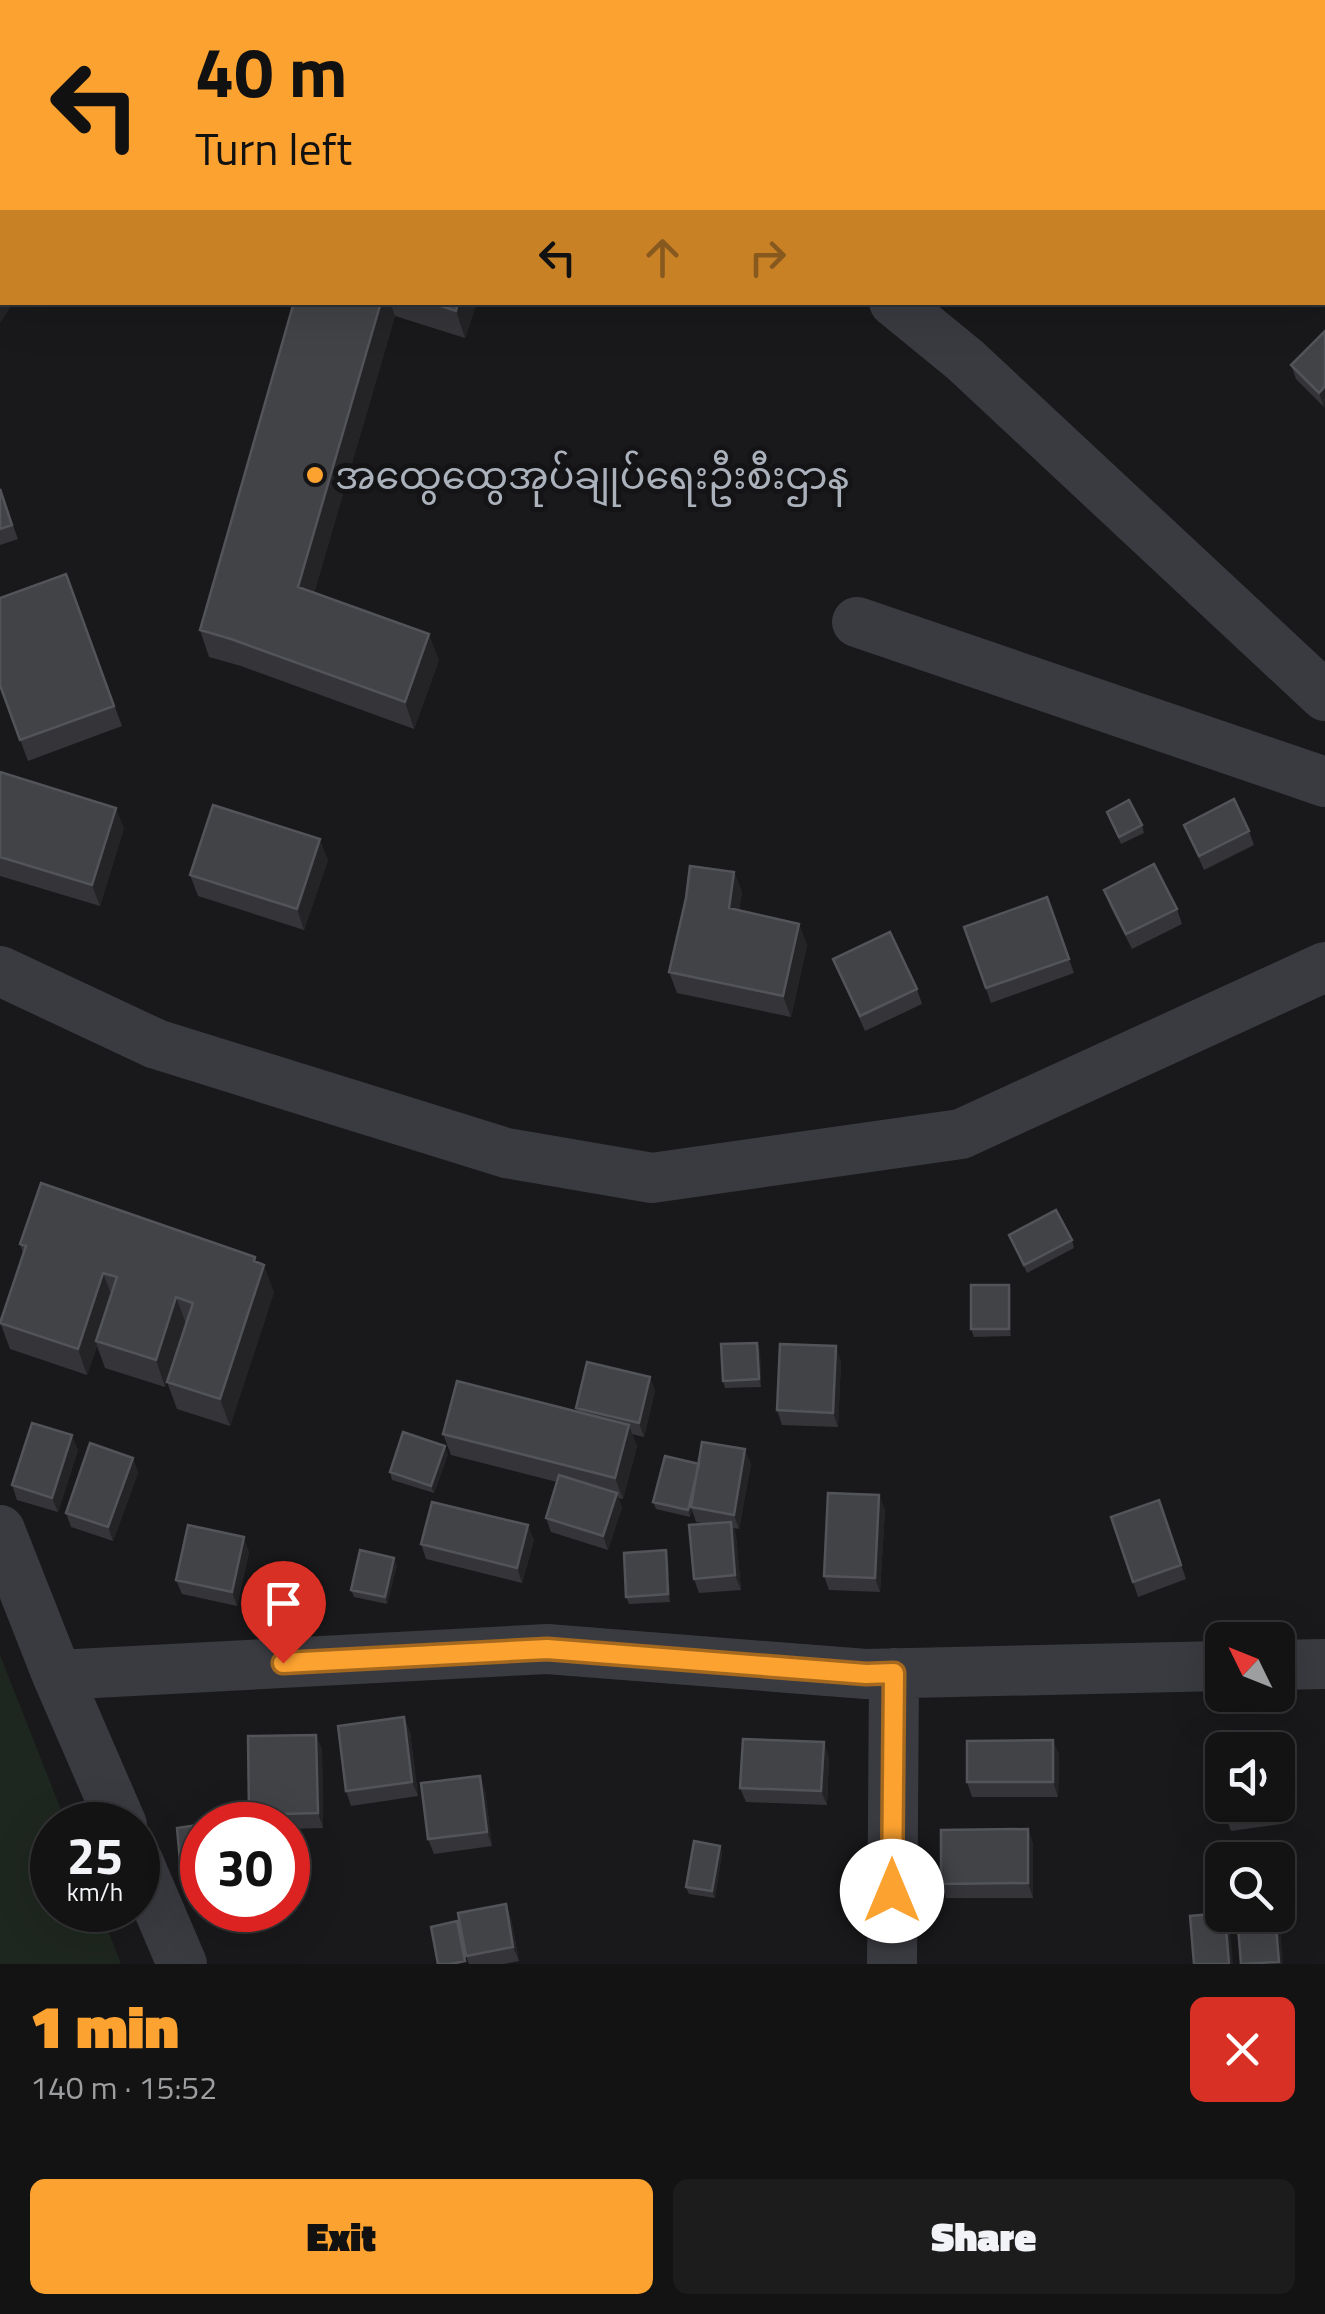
<!DOCTYPE html>
<html lang="en">
<head>
<meta charset="utf-8">
<style>
	:root { --surface:#131314; --page:#1c1c1d; --text:#f1f3f6; --muted:#9d9ea0; --line:#323234; --accent:#fca230 }
	body { margin:0; font-family:"Titillium Web","Noto Sans Myanmar",sans-serif; background:var(--page); color:var(--text); height:100vh; display:flex; flex-direction:column; font-size:38px; white-space:nowrap }
	* { box-sizing:border-box; margin:0 }
	p { font-size:32px; color:var(--muted) }
	.icon { flex:none; width:55px; height:55px; fill:none; stroke:currentColor; stroke-width:2; stroke-linecap:round; stroke-linejoin:round }
	.map { position:relative; height:1964px; overflow:hidden }
	.sheet { display:flex; flex-direction:column; background:var(--surface); flex:1 }
	.sheet>* { flex:none }
	.banner { position:absolute; left:0px; top:0px; width:1325px; height:305px; box-shadow:0 10px 40px #0002,0 0 0 2px var(--line); background:#fca230; color:#111; overflow:hidden }
	.needle { width:65px; rotate:313deg }
	.controls { position:absolute; left:1205px; top:1622px; display:grid; gap:20px }
	.controls a { display:grid; place-items:center; width:90px; height:90px; border-radius:15px; background:var(--surface); box-shadow:0 10px 40px #0002,0 0 0 2px var(--line); font-size:50px }
	.speed { position:absolute; left:30px; top:1802px; display:flex; gap:20px; font-size:50px; font-weight:700; text-align:center }
	.speed>* { display:grid; place-content:center; width:130px; height:130px; border-radius:50%; background:var(--surface); box-shadow:0 10px 40px #0002,0 0 0 2px var(--line); line-height:1 }
	.speed small { font-size:25px; font-weight:400 }
	.speed .limit { border:15px solid #d22; background:#fff; color:#111 }
	.pin { position:absolute; display:grid; place-items:center; width:85px; height:85px; color:#fff; margin:-102px -42px; border-radius:50% 50% 50% 0; rotate:-45deg; box-shadow:0 0 10px #0007 }
	.pin .icon { rotate:45deg }
	.me { position:absolute; width:110px; margin:-55px; rotate:0deg; stroke-linejoin:round; filter:drop-shadow(0 0 8px #0008) }
	.turn { display:flex; align-items:center; gap:35px; height:210px; padding:0 30px; font-size:45px }
	.turn .icon { width:130px; height:130px; stroke-width:2.5 }
	.turn b { display:block; font-size:70px; line-height:85px }
	.lanes { display:flex; align-items:center; height:95px; padding:0 30px; background:#0003; justify-content:center; gap:50px; direction:ltr }
	.lanes .off { opacity:.35 }
	.round { display:grid; place-items:center; flex:none; width:105px; height:105px; border-radius:15px; background:var(--page) }
	.summary { display:flex; align-items:center; justify-content:space-between; height:170px; padding:0 30px }
	h1 { font-size:60px; font-weight:800; line-height:75px; color:var(--accent) }
	.cta { display:flex; gap:20px; margin-top:auto; padding:20px 30px }
	.cta a { flex:1; height:115px; border-radius:15px; background:var(--accent); color:#111; font-size:40px; font-weight:800; line-height:115px; text-align:center }
	.cta a+a { background:var(--page); color:var(--text) }
	.map>svg:first-child { display:block }
	.green { fill:#1e271f }
	.lines { fill:none; stroke-linecap:round; stroke-linejoin:round }
	.minor { stroke:#3a3b41; stroke-width:50 }
	.wall { fill:#353539 }
	.shaded-wall { fill:#242427 }
	.building { fill:#424347; stroke:#525459; stroke-width:2.5 }
	.route-casing { stroke:#a4691f; stroke-width:25 }
	.route { stroke:#fca230; stroke-width:18 }
	.poi-dot { fill:#fca230; stroke:#141416; stroke-width:4 }
	.labels { text-anchor:middle; dominant-baseline:central; stroke-width:10; stroke-linejoin:round; paint-order:stroke }
	.poi-label { font-size:38px; fill:#abb2bc; stroke:#141416; text-anchor:start }
</style>
</head>
<body>
<div class="map">
<svg width="1325" height="1964" viewBox="0 0 1325 1964">
	<rect width="100%" height="100%" fill="#19191b"/>
	<path class="green" d="M 0,1655 L 67,1825 L 52,1825 L 52,1910 L 100,1910 L 121,1964 L 0,1964 Z"/>
	<g class="lines">
		<path class="minor" d="M 516,0 L 519,2
			M 639,2 L 641,0
			M 0,27 L 2,23
			M 894,302 L 965,360 L 1325,696
			M 857,622 L 1325,782
			M 0,971 L 156,1044 L 506,1153 L 652,1178 L 961,1134 L 1325,967
			M 0,1530 L 57,1675
			M 1278,1665 L 1325,1664
			M 122,1825 L 57,1675 L 547,1649 L 866,1674 L 1222,1666
			M 138,1861 L 182,1964
			M 892,1964 L 894,1673"/>
	</g>
	<path class="wall" d="M 985,0 L 1169,0 L 1170,2 L 988,2 Z
		M 294,302 L 477,302 L 465,338 L 395,316 L 314,593 L 439,660 L 414,729 L 241,666 L 209,657 L 200,630 Z
		M 1325,331 L 1324,407 L 1296,379 L 1291,365 Z
		M 0,489 L 18,539 L 0,545 Z
		M 66,574 L 122,726 L 28,761 L 0,686 Z
		M 0,773 L 124,828 L 100,906 L 0,876 Z
		M 1107,812 L 1142,825 L 1144,833 L 1121,844 Z
		M 1184,825 L 1249,831 L 1254,845 L 1204,870 Z
		M 328,860 L 304,930 L 198,896 L 190,875 Z
		M 734,872 L 742,892 L 739,910 L 799,924 L 807,945 L 791,1017 L 677,993 L 669,972 Z
		M 1104,890 L 1177,909 L 1182,924 L 1132,949 L 1109,904 Z
		M 1047,897 L 1074,973 L 991,1003 L 964,927 Z
		M 833,959 L 917,989 L 922,1004 L 865,1031 Z
		M 1009,1235 L 1072,1240 L 1074,1248 L 1027,1273 Z
		M 20,1244 L 257,1262 L 274,1292 L 230,1426 L 177,1409 L 167,1382 L 186,1324 L 165,1387 L 105,1368 L 97,1346 L 87,1375 L 10,1349 L 0,1322 L 23,1253 Z
		M 1009,1285 L 1011,1292 L 1011,1336 L 974,1337 L 971,1329 Z
		M 757,1343 L 760,1350 L 761,1387 L 725,1388 L 723,1381 Z
		M 841,1361 L 838,1427 L 782,1425 L 777,1410 Z
		M 650,1377 L 655,1391 L 644,1437 L 632,1434 L 637,1446 L 623,1499 L 618,1498 L 622,1507 L 608,1550 L 551,1532 L 546,1518 L 557,1482 L 451,1455 L 443,1434 L 578,1412 L 576,1408 Z
		M 78,1450 L 58,1512 L 17,1500 L 12,1485 Z
		M 448,1454 L 434,1493 L 392,1480 L 390,1472 Z
		M 133,1458 L 138,1473 L 113,1541 L 71,1527 L 66,1513 Z
		M 699,1464 L 751,1464 L 739,1529 L 734,1528 L 736,1536 L 741,1590 L 699,1593 L 694,1579 L 708,1524 L 696,1522 L 692,1510 L 690,1517 L 656,1509 L 653,1502 Z
		M 879,1495 L 885,1510 L 880,1592 L 829,1590 L 824,1576 Z
		M 1159,1500 L 1186,1579 L 1138,1597 L 1111,1517 Z
		M 534,1540 L 522,1583 L 426,1559 L 421,1544 Z
		M 666,1550 L 668,1558 L 670,1602 L 629,1604 L 626,1597 Z
		M 249,1552 L 237,1606 L 182,1594 L 176,1580 Z
		M 397,1565 L 387,1604 L 354,1597 L 351,1590 Z
		M 410,1731 L 418,1796 L 351,1806 L 346,1791 Z
		M 322,1749 L 323,1828 L 288,1829 L 288,1825 L 253,1825 L 249,1815 Z
		M 1059,1754 L 1058,1797 L 972,1797 L 967,1782 Z
		M 829,1756 L 827,1805 L 746,1802 L 740,1788 Z
		M 480,1776 L 485,1791 L 492,1846 L 434,1854 L 428,1839 Z
		M 1278,1799 L 1281,1824 L 1231,1831 L 1226,1817 L 1278,1805 Z
		M 239,1819 L 241,1825 L 202,1825 L 202,1874 L 186,1876 L 180,1861 L 177,1828 Z
		M 1028,1829 L 1033,1844 L 1033,1898 L 946,1898 L 941,1884 Z
		M 720,1846 L 722,1853 L 715,1898 L 689,1894 L 686,1887 Z
		M 506,1904 L 511,1919 L 519,1961 L 504,1964 L 469,1964 L 466,1956 Z"/>
	<path class="shaded-wall" d="M 169,0 L 189,0 L 188,2 L 167,2 Z
		M 1134,0 L 1169,0 L 1170,2 L 1131,2 Z
		M 2,287 L 2,302 L 14,302 L 0,323 L 0,291 Z
		M 381,302 L 390,302 L 395,316 L 308,614 L 298,587 Z
		M 458,302 L 477,302 L 465,338 L 456,311 Z
		M 1325,386 L 1325,406 L 1324,407 L 1319,393 Z
		M 429,634 L 439,660 L 414,729 L 405,702 Z
		M 116,808 L 124,828 L 100,906 L 92,885 Z
		M 320,839 L 328,860 L 304,930 L 297,909 Z
		M 734,872 L 742,892 L 736,929 L 729,908 Z
		M 799,924 L 807,945 L 791,1017 L 783,996 Z
		M 255,1257 L 261,1274 L 264,1265 L 274,1292 L 230,1426 L 220,1399 Z
		M 103,1273 L 113,1299 L 96,1341 L 97,1346 L 87,1375 L 78,1349 Z
		M 1009,1285 L 1011,1292 L 1011,1336 L 1009,1329 Z
		M 176,1297 L 186,1324 L 165,1387 L 156,1360 Z
		M 757,1343 L 760,1350 L 761,1387 L 759,1379 Z
		M 836,1346 L 841,1361 L 838,1427 L 833,1413 Z
		M 650,1377 L 655,1391 L 644,1437 L 639,1423 Z
		M 629,1425 L 637,1446 L 623,1499 L 615,1478 Z
		M 72,1435 L 78,1450 L 58,1512 L 52,1498 Z
		M 445,1446 L 448,1454 L 434,1493 L 431,1486 Z
		M 745,1449 L 751,1464 L 739,1529 L 734,1515 Z
		M 133,1458 L 138,1473 L 113,1541 L 108,1527 Z
		M 699,1464 L 691,1507 L 692,1510 L 690,1517 L 688,1510 Z
		M 617,1493 L 622,1507 L 608,1550 L 603,1536 Z
		M 879,1495 L 885,1510 L 880,1592 L 875,1578 Z
		M 731,1522 L 736,1536 L 741,1590 L 735,1575 Z
		M 528,1525 L 534,1540 L 522,1583 L 517,1568 Z
		M 244,1537 L 249,1552 L 237,1606 L 232,1592 Z
		M 666,1550 L 668,1558 L 670,1602 L 668,1594 Z
		M 394,1558 L 397,1565 L 387,1604 L 385,1597 Z
		M 404,1717 L 410,1731 L 418,1796 L 412,1782 Z
		M 316,1735 L 322,1749 L 323,1828 L 318,1813 Z
		M 1053,1740 L 1059,1754 L 1058,1797 L 1053,1782 Z
		M 824,1742 L 829,1756 L 827,1805 L 821,1791 Z
		M 480,1776 L 485,1791 L 492,1846 L 487,1832 Z
		M 1278,1799 L 1281,1824 L 1276,1809 L 1275,1805 L 1278,1805 Z
		M 1028,1829 L 1033,1844 L 1033,1898 L 1028,1883 Z
		M 720,1846 L 722,1853 L 715,1898 L 712,1891 Z
		M 506,1904 L 511,1919 L 519,1961 L 513,1947 Z
		M 1225,1915 L 1230,1927 L 1233,1964 L 1229,1964 Z
		M 1275,1915 L 1277,1915 L 1280,1923 L 1283,1964 L 1280,1964 L 1279,1962 Z"/>
	<path class="building" d="M 115,0 L 169,0 L 167,2 L 119,2 Z
		M 250,0 L 321,0 L 319,2 L 248,2 Z
		M 1001,0 L 1134,0 L 1131,2 L 1003,2 Z
		M 2,148 L 2,176 L 0,175 L 0,152 Z
		M 1322,181 L 1325,183 L 1325,242 L 1322,244 Z
		M 0,255 L 2,257 L 2,287 L 0,291 Z
		M 294,302 L 381,302 L 298,587 L 429,634 L 405,702 L 231,639 L 200,630 Z
		M 429,302 L 458,302 L 456,311 Z
		M 1325,331 L 1325,386 L 1319,393 L 1291,365 Z
		M 0,489 L 12,525 L 0,529 Z
		M 66,574 L 114,706 L 20,740 L 0,685 L 0,598 Z
		M 0,772 L 116,808 L 92,885 L 0,857 Z
		M 1234,799 L 1249,831 L 1199,856 L 1184,825 Z
		M 1129,800 L 1142,825 L 1119,837 L 1107,812 Z
		M 213,805 L 320,839 L 297,909 L 190,875 Z
		M 1154,864 L 1177,909 L 1126,934 L 1104,890 Z
		M 690,866 L 734,872 L 729,908 L 799,924 L 783,996 L 669,972 L 686,898 Z
		M 1047,897 L 1069,959 L 986,988 L 964,927 Z
		M 890,932 L 917,989 L 860,1016 L 833,959 Z
		M 41,1183 L 255,1257 L 254,1261 L 264,1265 L 220,1399 L 167,1382 L 193,1303 L 176,1297 L 156,1360 L 96,1341 L 117,1277 L 103,1273 L 78,1349 L 0,1323 L 26,1246 L 20,1244 Z
		M 1056,1210 L 1072,1240 L 1024,1265 L 1009,1235 Z
		M 971,1285 L 1009,1285 L 1009,1329 L 971,1329 Z
		M 757,1343 L 759,1379 L 723,1381 L 721,1344 Z
		M 780,1344 L 836,1346 L 833,1413 L 777,1410 Z
		M 587,1362 L 650,1377 L 639,1423 L 576,1408 Z
		M 457,1381 L 629,1425 L 615,1478 L 443,1434 Z
		M 32,1423 L 72,1435 L 52,1498 L 12,1485 Z
		M 403,1432 L 445,1446 L 431,1486 L 390,1472 Z
		M 702,1442 L 745,1449 L 734,1515 L 691,1507 Z
		M 90,1443 L 133,1458 L 108,1527 L 66,1513 Z
		M 665,1456 L 699,1464 L 688,1510 L 653,1502 Z
		M 559,1475 L 617,1493 L 603,1536 L 546,1518 Z
		M 828,1493 L 879,1495 L 875,1578 L 824,1576 Z
		M 1159,1500 L 1181,1565 L 1133,1582 L 1111,1517 Z
		M 432,1502 L 528,1525 L 517,1568 L 421,1544 Z
		M 731,1522 L 735,1575 L 694,1579 L 689,1525 Z
		M 188,1525 L 244,1537 L 232,1592 L 176,1580 Z
		M 360,1550 L 394,1558 L 385,1597 L 351,1590 Z
		M 666,1550 L 668,1594 L 626,1597 L 624,1553 Z
		M 404,1717 L 412,1782 L 346,1791 L 338,1726 Z
		M 316,1735 L 318,1813 L 249,1815 L 248,1736 Z
		M 743,1739 L 824,1742 L 821,1791 L 740,1788 Z
		M 1053,1740 L 1053,1782 L 967,1782 L 967,1741 Z
		M 1267,1746 L 1267,1750 L 1237,1750 Z
		M 1222,1752 L 1222,1796 L 1216,1753 Z
		M 480,1776 L 487,1832 L 428,1839 L 421,1783 Z
		M 1224,1805 L 1275,1805 L 1276,1809 L 1226,1817 Z
		M 239,1819 L 240,1825 L 202,1825 L 202,1858 L 180,1861 L 177,1828 Z
		M 1028,1829 L 1028,1883 L 941,1884 L 941,1830 Z
		M 694,1841 L 720,1846 L 712,1891 L 686,1887 Z
		M 506,1904 L 513,1947 L 466,1956 L 458,1913 Z
		M 1222,1913 L 1222,1915 L 1225,1915 L 1229,1964 L 1194,1964 L 1190,1916 Z
		M 1237,1915 L 1275,1915 L 1279,1962 L 1241,1964 Z
		M 457,1921 L 465,1961 L 451,1964 L 438,1964 L 431,1927 Z"/>
	<g class="lines">
		<defs>
			<path id="route" d="M 283,1663 L 547,1649 L 866,1674 L 894,1673 L 892,1891"/>
		</defs>
		<use href="#route" class="route-casing"/>
		<use href="#route" class="route"/>
	</g>
	<circle class="poi-dot" cx="315" cy="475" r="10"/>
	<g class="labels">
		<g class="poi-label">
			<text x="335" y="475">အထွေထွေအုပ်ချုပ်ရေးဦးစီးဌာန</text>
		</g>
	</g>
</svg>
<div class="controls">
<a><svg class="needle" viewBox="-14 -14 28 28"><path d="M0-13l5 13h-10z" fill="#e53935"/><path d="M0 13l5-13h-10z" fill="#9d9ea0"/></svg></a>
<a><svg class="icon" aria-label="sound" viewBox="0 0 24 24"><path d="M4 9h4l5-4v14l-5-4H4zM17 9q2 3 0 6"/></svg></a>
<a><svg class="icon" aria-label="search" viewBox="0 0 24 24"><circle cx="10" cy="10" r="6"/><path d="M15 15l6 6"/></svg></a>
</div>
<div class="speed"><div>25<small>km/h</small></div><div class="limit">30</div></div>
<div class="pin" style="left:283px;top:1663px;background:#d93025"><svg class="icon" aria-label="arrive" viewBox="0 0 24 24"><path d="M6 21V4h12l-3 4 3 4H6"/></svg></div>
<svg class="me" style="left:892px;top:1891px" viewBox="-20 -20 40 40"><circle r="19" fill="#fff"/><path d="M0-13L10 11 0 6-10 11z" fill="#fca230"/></svg>
<div class="banner">
<div class="turn"><svg class="icon" aria-label="left" viewBox="0 0 24 24"><path d="M17 20v-9H6M10 6l-5 5 5 5"/></svg><div><b>40 m</b>Turn left</div></div>
<div class="lanes"><svg class="icon" aria-label="left" viewBox="0 0 24 24"><path d="M17 20v-9H6M10 6l-5 5 5 5"/></svg><svg class="icon off" aria-label="ahead" viewBox="0 0 24 24"><path d="M12 20V5M6 11l6-6 6 6"/></svg><svg class="icon off" aria-label="right" viewBox="0 0 24 24"><path d="M7 20v-9h11M14 6l5 5-5 5"/></svg></div>
</div>
</div>
<section class="sheet">
<div class="summary"><div><h1>1 min</h1><p>140 m · 15:52</p></div><a class="round" style="background:#d93025;color:#fff"><svg class="icon" aria-label="close" viewBox="0 0 24 24"><path d="M6 6l12 12M18 6L6 18"/></svg></a></div>
<div class="cta"><a>Exit</a><a>Share</a></div>
</section>
</body>
</html>
